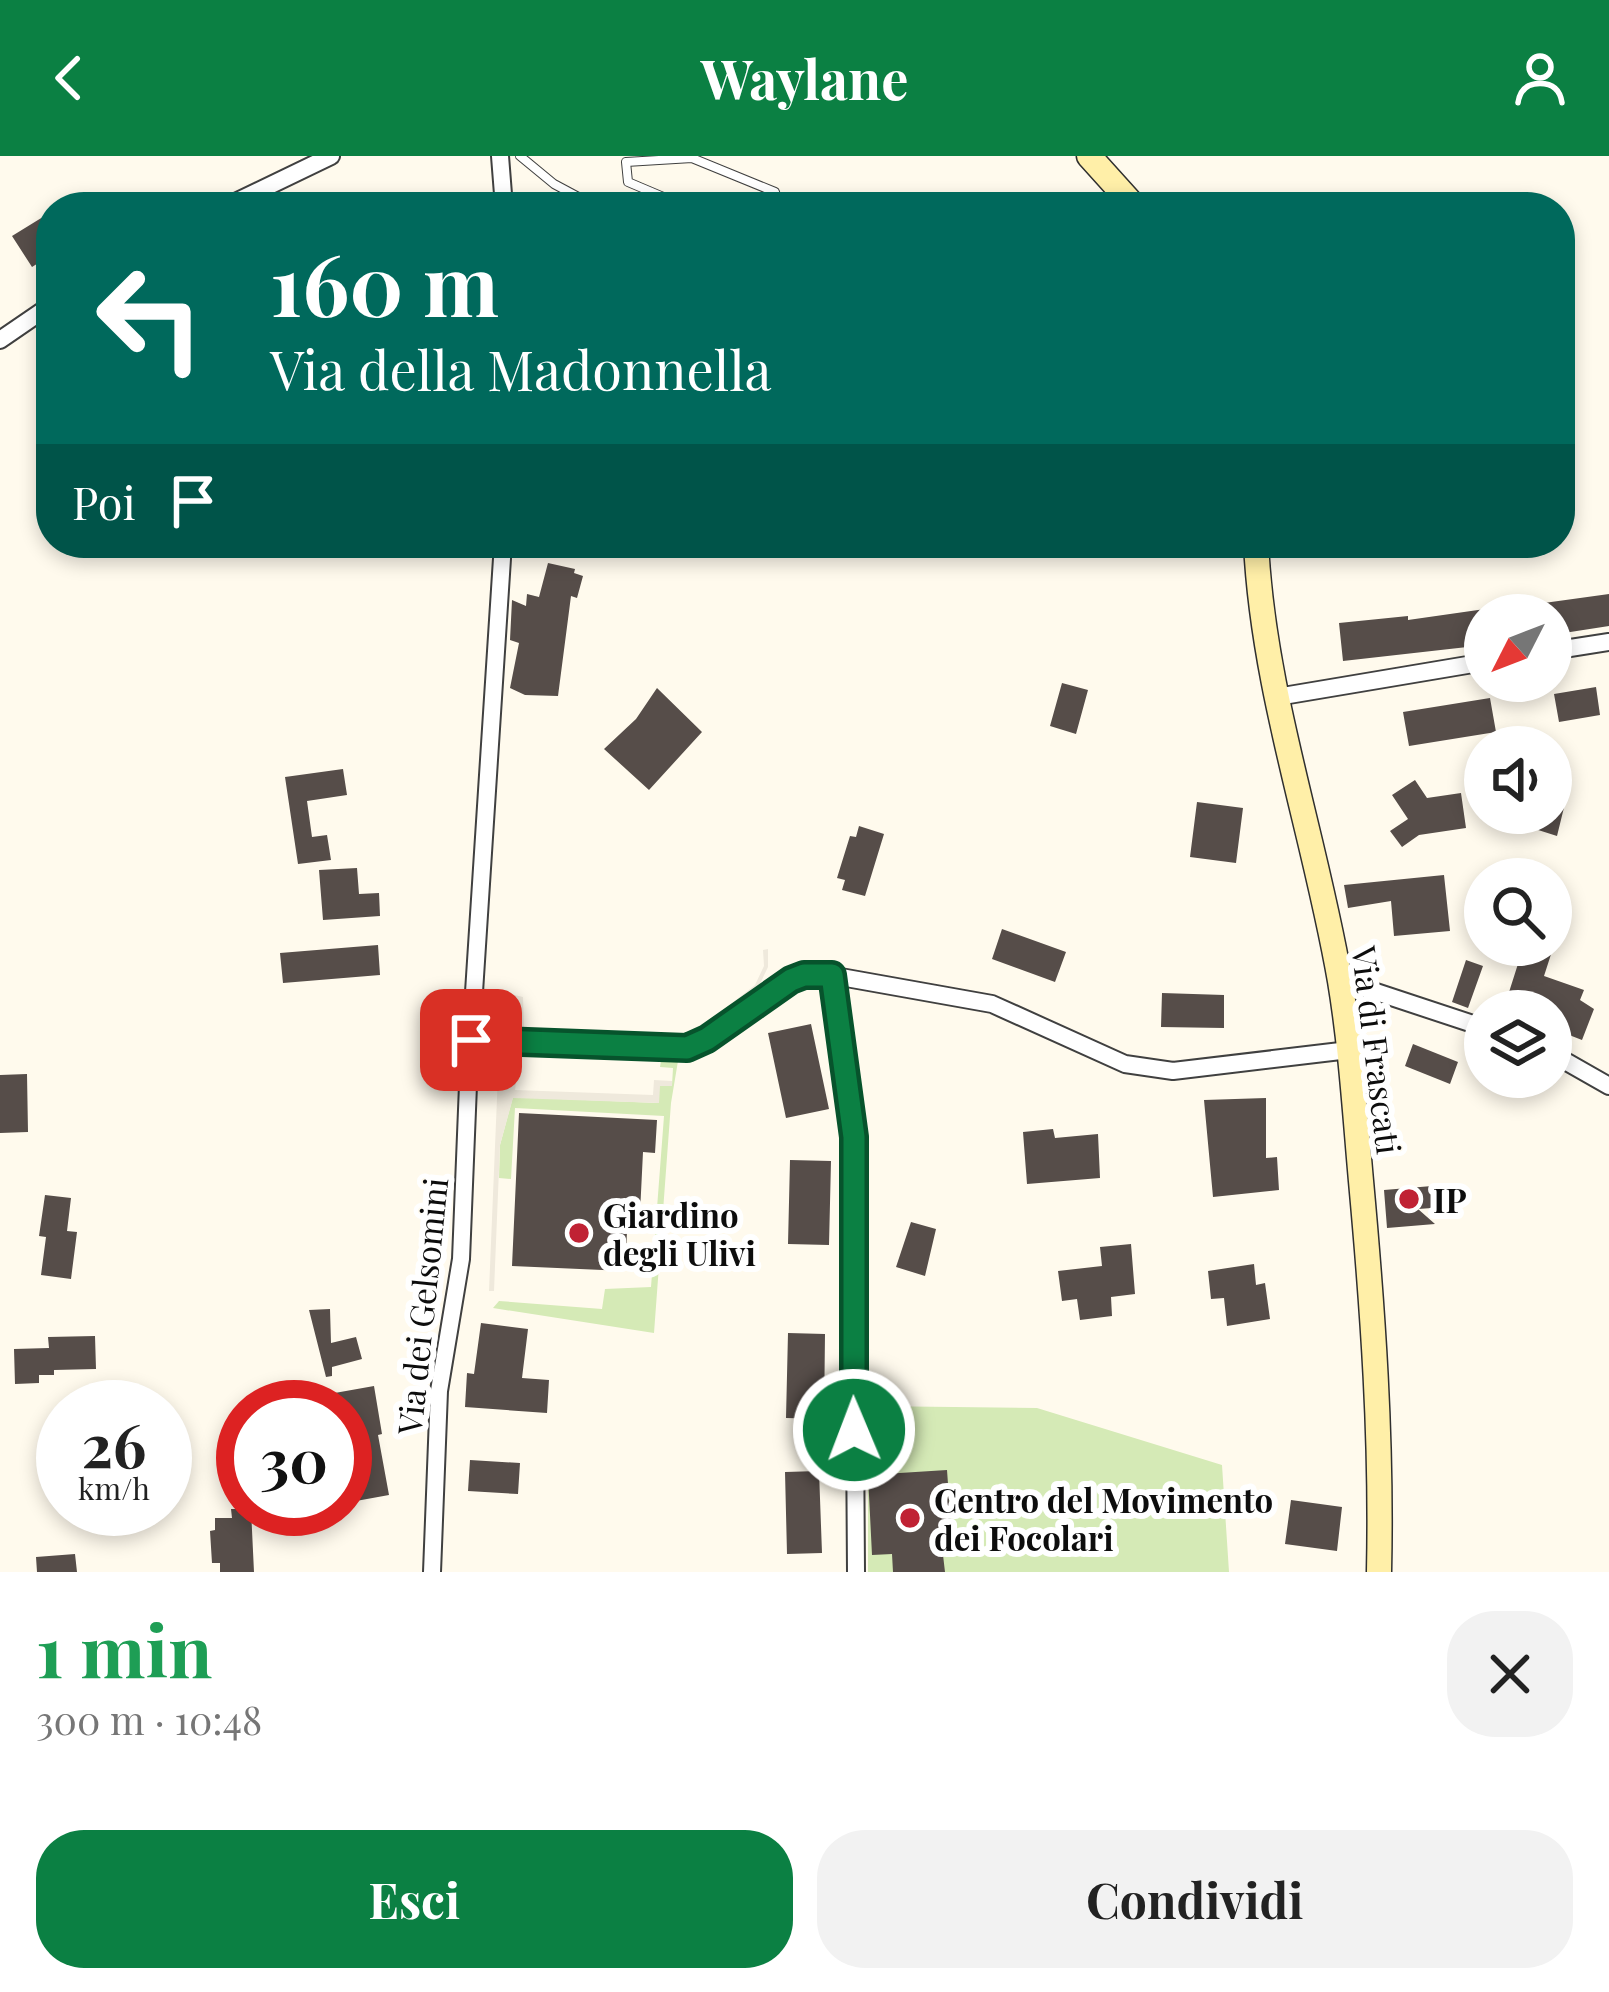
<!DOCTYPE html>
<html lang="it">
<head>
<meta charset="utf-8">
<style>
	:root { --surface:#fff; --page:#f2f2f2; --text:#222; --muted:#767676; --accent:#0b8043 }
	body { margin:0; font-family:"Playfair Display",serif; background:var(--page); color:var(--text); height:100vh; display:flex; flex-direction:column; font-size:45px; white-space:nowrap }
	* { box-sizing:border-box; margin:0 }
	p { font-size:39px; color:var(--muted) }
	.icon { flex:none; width:66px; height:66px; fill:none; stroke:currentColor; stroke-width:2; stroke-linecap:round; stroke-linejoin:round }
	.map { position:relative; height:1416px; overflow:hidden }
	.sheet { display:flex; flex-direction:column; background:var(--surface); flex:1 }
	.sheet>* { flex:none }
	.hud { position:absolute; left:36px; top:36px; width:1539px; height:366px; border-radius:48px; box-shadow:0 6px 18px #0003; background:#00695c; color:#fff; overflow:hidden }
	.needle { width:78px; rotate:228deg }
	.fabs { position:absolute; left:1464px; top:438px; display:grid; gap:24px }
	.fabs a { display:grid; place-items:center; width:108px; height:108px; border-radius:50%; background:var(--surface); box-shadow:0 6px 18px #0003; font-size:60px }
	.speed { position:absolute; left:36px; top:1224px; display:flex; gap:24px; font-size:60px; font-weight:700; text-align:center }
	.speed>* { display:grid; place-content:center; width:156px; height:156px; border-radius:50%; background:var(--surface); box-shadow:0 6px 18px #0003; line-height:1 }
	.speed small { font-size:30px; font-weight:400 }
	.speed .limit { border:18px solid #d22; background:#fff; color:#111 }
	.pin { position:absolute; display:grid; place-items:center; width:102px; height:102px; color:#fff; margin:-51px; border-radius:24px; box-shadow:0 6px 18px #0006 }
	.me { position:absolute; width:132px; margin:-66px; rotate:359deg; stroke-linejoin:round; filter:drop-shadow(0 0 9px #0008) }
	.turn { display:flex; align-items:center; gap:42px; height:252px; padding:0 36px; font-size:54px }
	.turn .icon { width:156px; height:156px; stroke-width:2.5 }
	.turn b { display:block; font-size:84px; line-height:102px }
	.then { display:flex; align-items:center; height:114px; padding:0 36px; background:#0003; gap:24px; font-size:45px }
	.round { display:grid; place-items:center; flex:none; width:126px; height:126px; border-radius:48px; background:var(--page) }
	.head { display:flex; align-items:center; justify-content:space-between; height:204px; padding:0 36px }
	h1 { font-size:72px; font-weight:700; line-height:90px; color:#1e9e55 }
	.cta { display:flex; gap:24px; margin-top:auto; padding:24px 36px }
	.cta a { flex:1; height:138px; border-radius:48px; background:var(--accent); color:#fff; font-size:48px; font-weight:700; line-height:138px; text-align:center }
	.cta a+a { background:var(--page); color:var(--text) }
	header { display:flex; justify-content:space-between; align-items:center; height:156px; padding:0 36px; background:var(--accent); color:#fff; font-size:54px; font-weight:700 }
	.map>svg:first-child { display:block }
	.green { fill:#d5eab6 }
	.plaza { fill:#efe9dc }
	.building { fill:#564d49 }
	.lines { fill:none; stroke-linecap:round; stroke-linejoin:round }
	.service-casing { stroke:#404040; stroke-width:10 }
	.minor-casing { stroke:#404040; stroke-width:20 }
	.secondary-casing { stroke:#2f2f2f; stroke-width:27 }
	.service { stroke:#fff; stroke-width:8 }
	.minor { stroke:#fff; stroke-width:16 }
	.secondary { stroke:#ffefa8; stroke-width:24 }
	.route-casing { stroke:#07532c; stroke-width:30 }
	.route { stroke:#0b8043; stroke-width:21 }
	.poi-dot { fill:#c02234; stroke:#fff; stroke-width:4.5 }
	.labels { text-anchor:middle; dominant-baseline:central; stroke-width:12; stroke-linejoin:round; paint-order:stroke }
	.street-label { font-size:33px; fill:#0d0d0d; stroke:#fff }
	.poi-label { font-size:33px; font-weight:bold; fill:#0d0d0d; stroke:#fff; text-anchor:start }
</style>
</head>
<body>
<header><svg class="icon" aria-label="back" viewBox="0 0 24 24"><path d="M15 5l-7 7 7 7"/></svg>Waylane<svg class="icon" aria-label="person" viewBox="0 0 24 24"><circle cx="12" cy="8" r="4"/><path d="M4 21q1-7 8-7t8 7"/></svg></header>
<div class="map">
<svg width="1609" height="1416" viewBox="0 0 1609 1416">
	<rect width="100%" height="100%" fill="#fffaed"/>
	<path class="green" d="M 674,900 L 678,905 L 671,947 L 654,1177 L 493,1152 L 499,1145 L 602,1153 L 605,1133 L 651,1131 L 664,960 L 515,952 L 511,1023 L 499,1022 L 500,989 L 513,941 L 658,947 L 659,930 L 672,929 L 673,912 L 660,911 L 661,905 Z
		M 868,1250 L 1037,1252 L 1222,1309 L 1229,1416 L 868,1416 Z"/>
	<path class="plaza" d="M 768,793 L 768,811 L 758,832 L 696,881 L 685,884 L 524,879 L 517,872 L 516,845 L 500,841 L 488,841 L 486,866 L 499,867 L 498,872 L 479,867 L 479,831 L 523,841 L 524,873 L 690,880 L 755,829 L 764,810 L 763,794 Z
		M 498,918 L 517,919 L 515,934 L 653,939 L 654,924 L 672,925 L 672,930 L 660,930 L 659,947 L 513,942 L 500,989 L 494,1135 L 489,1135 Z"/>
	<path class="building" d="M 51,56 L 51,99 L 32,111 L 12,80 Z
		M 548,407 L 575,413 L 574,417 L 583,420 L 577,442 L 571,440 L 558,540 L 525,539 L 510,532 L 519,487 L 510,484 L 512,444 L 526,450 L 527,438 L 539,441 Z
		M 1609,438 L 1609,470 L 1551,479 L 1551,459 L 1523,459 L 1522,450 Z
		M 1485,453 L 1485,489 L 1343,505 L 1339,467 L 1408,460 L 1408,464 Z
		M 1062,527 L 1088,534 L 1076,578 L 1050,570 Z
		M 1596,531 L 1600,559 L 1559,566 L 1554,538 Z
		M 657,532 L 702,576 L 649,634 L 604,593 L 636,563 Z
		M 1490,542 L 1496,576 L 1409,590 L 1403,556 Z
		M 343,613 L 347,639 L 307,645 L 312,681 L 327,679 L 331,704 L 298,708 L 285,621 Z
		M 1551,622 L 1570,627 L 1557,680 L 1500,662 L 1501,657 L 1551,657 Z
		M 1415,624 L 1427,642 L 1461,637 L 1466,672 L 1419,679 L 1402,691 L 1390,675 L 1408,663 L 1392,639 Z
		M 1197,646 L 1243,652 L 1236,707 L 1190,701 Z
		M 859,670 L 884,678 L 865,740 L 842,734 L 845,724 L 837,722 L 850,680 L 856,681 Z
		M 357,712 L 359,738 L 379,737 L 380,760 L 323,764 L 319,714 Z
		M 1444,719 L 1450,775 L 1394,780 L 1391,745 L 1348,752 L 1344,729 Z
		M 1002,773 L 1066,796 L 1055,826 L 992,803 Z
		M 378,789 L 380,819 L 283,827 L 280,797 Z
		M 1524,789 L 1554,789 L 1544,820 L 1584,834 L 1580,844 L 1594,853 L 1582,884 L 1564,877 L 1551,862 L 1551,855 L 1503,855 Z
		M 1466,804 L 1483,810 L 1468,852 L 1452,846 Z
		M 1162,837 L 1224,839 L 1224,872 L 1161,871 Z
		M 811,868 L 829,953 L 786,962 L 768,877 Z
		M 1413,888 L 1458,906 L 1450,928 L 1405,910 Z
		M 27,918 L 28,976 L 0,977 L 0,919 Z
		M 1266,942 L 1266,1002 L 1277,1001 L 1279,1034 L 1213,1041 L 1204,944 Z
		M 519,957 L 657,964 L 655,997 L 643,996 L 640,1057 L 628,1056 L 625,1115 L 512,1110 Z
		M 1053,973 L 1055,982 L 1098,978 L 1100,1022 L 1027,1028 L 1023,976 Z
		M 790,1004 L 831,1005 L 829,1089 L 788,1088 Z
		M 1444,1029 L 1446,1051 L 1418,1053 L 1435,1068 L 1387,1072 L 1384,1034 Z
		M 45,1039 L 71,1042 L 67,1075 L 77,1076 L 71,1123 L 41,1119 L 46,1081 L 39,1080 Z
		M 911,1066 L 936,1073 L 925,1120 L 896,1111 Z
		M 1131,1088 L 1135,1138 L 1111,1141 L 1112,1160 L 1080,1164 L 1077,1143 L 1062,1145 L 1058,1115 L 1102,1110 L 1100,1091 Z
		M 1254,1108 L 1256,1129 L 1265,1127 L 1270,1163 L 1227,1170 L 1224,1142 L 1211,1143 L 1208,1115 Z
		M 330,1153 L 331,1187 L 356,1181 L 362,1203 L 332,1211 L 332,1220 L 326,1221 L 309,1154 Z
		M 481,1167 L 528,1173 L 522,1222 L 549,1224 L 547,1257 L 465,1251 L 467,1217 L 474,1218 Z
		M 788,1177 L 825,1178 L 824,1263 L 786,1262 Z
		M 95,1180 L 96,1213 L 54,1214 L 54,1219 L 39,1219 L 39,1227 L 15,1228 L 14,1193 L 49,1192 L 48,1181 Z
		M 374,1230 L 382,1278 L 378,1279 L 389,1339 L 345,1347 L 345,1251 L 302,1251 L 301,1243 Z
		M 470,1304 L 520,1307 L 518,1338 L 468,1335 Z
		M 947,1314 L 953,1398 L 943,1399 L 945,1416 L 893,1416 L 892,1398 L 872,1399 L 868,1319 Z
		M 819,1315 L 822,1397 L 787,1398 L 785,1316 Z
		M 1291,1344 L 1342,1351 L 1337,1395 L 1285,1388 Z
		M 231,1353 L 251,1353 L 254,1416 L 220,1416 L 220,1407 L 212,1407 L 210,1375 L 215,1374 L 215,1362 L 232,1362 Z
		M 75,1398 L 77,1416 L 37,1416 L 36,1401 Z"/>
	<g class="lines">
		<defs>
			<path id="service" d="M 520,0 L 554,28 L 597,51
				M 687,51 L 628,26 L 626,6 L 692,2 L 775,36 L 779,51"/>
			<path id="minor" d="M 500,0 L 504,51
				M 225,51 L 331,0
				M 0,184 L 51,149
				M 1551,495 L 1609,486
				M 1277,541 L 1485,506
				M 832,819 L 853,981 L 856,1416
				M 1340,824 L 1485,872
				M 471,884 L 687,892 L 707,883 L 791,824 L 824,818 L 992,848 L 1125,908 L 1173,915 L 1349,894
				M 1551,897 L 1609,930
				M 432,1416 L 439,1235 L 461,1103 L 468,929 L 503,387"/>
			<path id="secondary" d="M 1089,0 L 1135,51
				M 1256,387 C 1263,536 1315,679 1340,825 C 1351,891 1355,958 1361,1025 C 1373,1156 1382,1284 1379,1416"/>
		</defs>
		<use href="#service" class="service-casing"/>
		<use href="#minor" class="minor-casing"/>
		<use href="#secondary" class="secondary-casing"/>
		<use href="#service" class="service"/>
		<use href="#minor" class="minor"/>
		<use href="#secondary" class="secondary"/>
	</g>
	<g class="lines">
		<defs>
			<path id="route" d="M 471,884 L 687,892 L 707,883 L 791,824 L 804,819 L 832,819 L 854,981 L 854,1274"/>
		</defs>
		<use href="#route" class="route-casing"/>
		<use href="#route" class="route"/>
	</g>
	<g class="poi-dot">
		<circle cx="1409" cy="1043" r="12"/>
		<circle cx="579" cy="1077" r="12"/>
		<circle cx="910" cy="1362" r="12"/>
	</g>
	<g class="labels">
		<g class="street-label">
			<text transform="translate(1378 894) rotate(83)">Via di Frascati</text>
			<text transform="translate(421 1150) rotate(-84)">Via dei Gelsomini</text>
		</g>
		<g class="poi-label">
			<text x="1433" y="1043">IP</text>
			<text x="603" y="1058">Giardino<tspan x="603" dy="38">degli Ulivi</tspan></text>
			<text x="934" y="1343">Centro del Movimento<tspan x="934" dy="38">dei Focolari</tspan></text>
		</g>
	</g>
</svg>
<div class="fabs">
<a><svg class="needle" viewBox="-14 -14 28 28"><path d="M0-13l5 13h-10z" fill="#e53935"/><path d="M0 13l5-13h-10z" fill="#767676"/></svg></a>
<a><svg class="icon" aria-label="sound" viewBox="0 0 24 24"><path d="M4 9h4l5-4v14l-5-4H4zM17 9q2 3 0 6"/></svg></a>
<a><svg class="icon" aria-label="search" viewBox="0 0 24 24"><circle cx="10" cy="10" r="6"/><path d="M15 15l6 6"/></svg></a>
<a><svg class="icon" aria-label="layers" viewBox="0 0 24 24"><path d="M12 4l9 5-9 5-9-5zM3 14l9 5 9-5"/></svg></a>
</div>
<div class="speed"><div>26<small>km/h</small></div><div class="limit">30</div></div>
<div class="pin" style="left:471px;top:884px;background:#d93025"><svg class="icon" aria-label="arrive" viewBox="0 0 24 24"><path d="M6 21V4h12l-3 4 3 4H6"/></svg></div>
<svg class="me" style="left:854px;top:1274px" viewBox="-20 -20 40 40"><circle r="17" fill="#0b8043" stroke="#fff" stroke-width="3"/><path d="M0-11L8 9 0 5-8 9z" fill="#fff"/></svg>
<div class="hud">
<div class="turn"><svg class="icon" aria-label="left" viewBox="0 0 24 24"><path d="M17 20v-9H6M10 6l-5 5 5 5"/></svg><div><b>160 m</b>Via della Madonnella</div></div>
<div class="then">Poi<svg class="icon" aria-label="arrive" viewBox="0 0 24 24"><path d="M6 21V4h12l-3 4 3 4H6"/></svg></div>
</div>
</div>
<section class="sheet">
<div class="head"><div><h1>1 min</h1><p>300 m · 10:48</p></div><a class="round"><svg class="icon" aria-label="close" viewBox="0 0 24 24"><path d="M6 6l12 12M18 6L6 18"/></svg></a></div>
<div class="cta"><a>Esci</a><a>Condividi</a></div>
</section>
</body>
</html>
